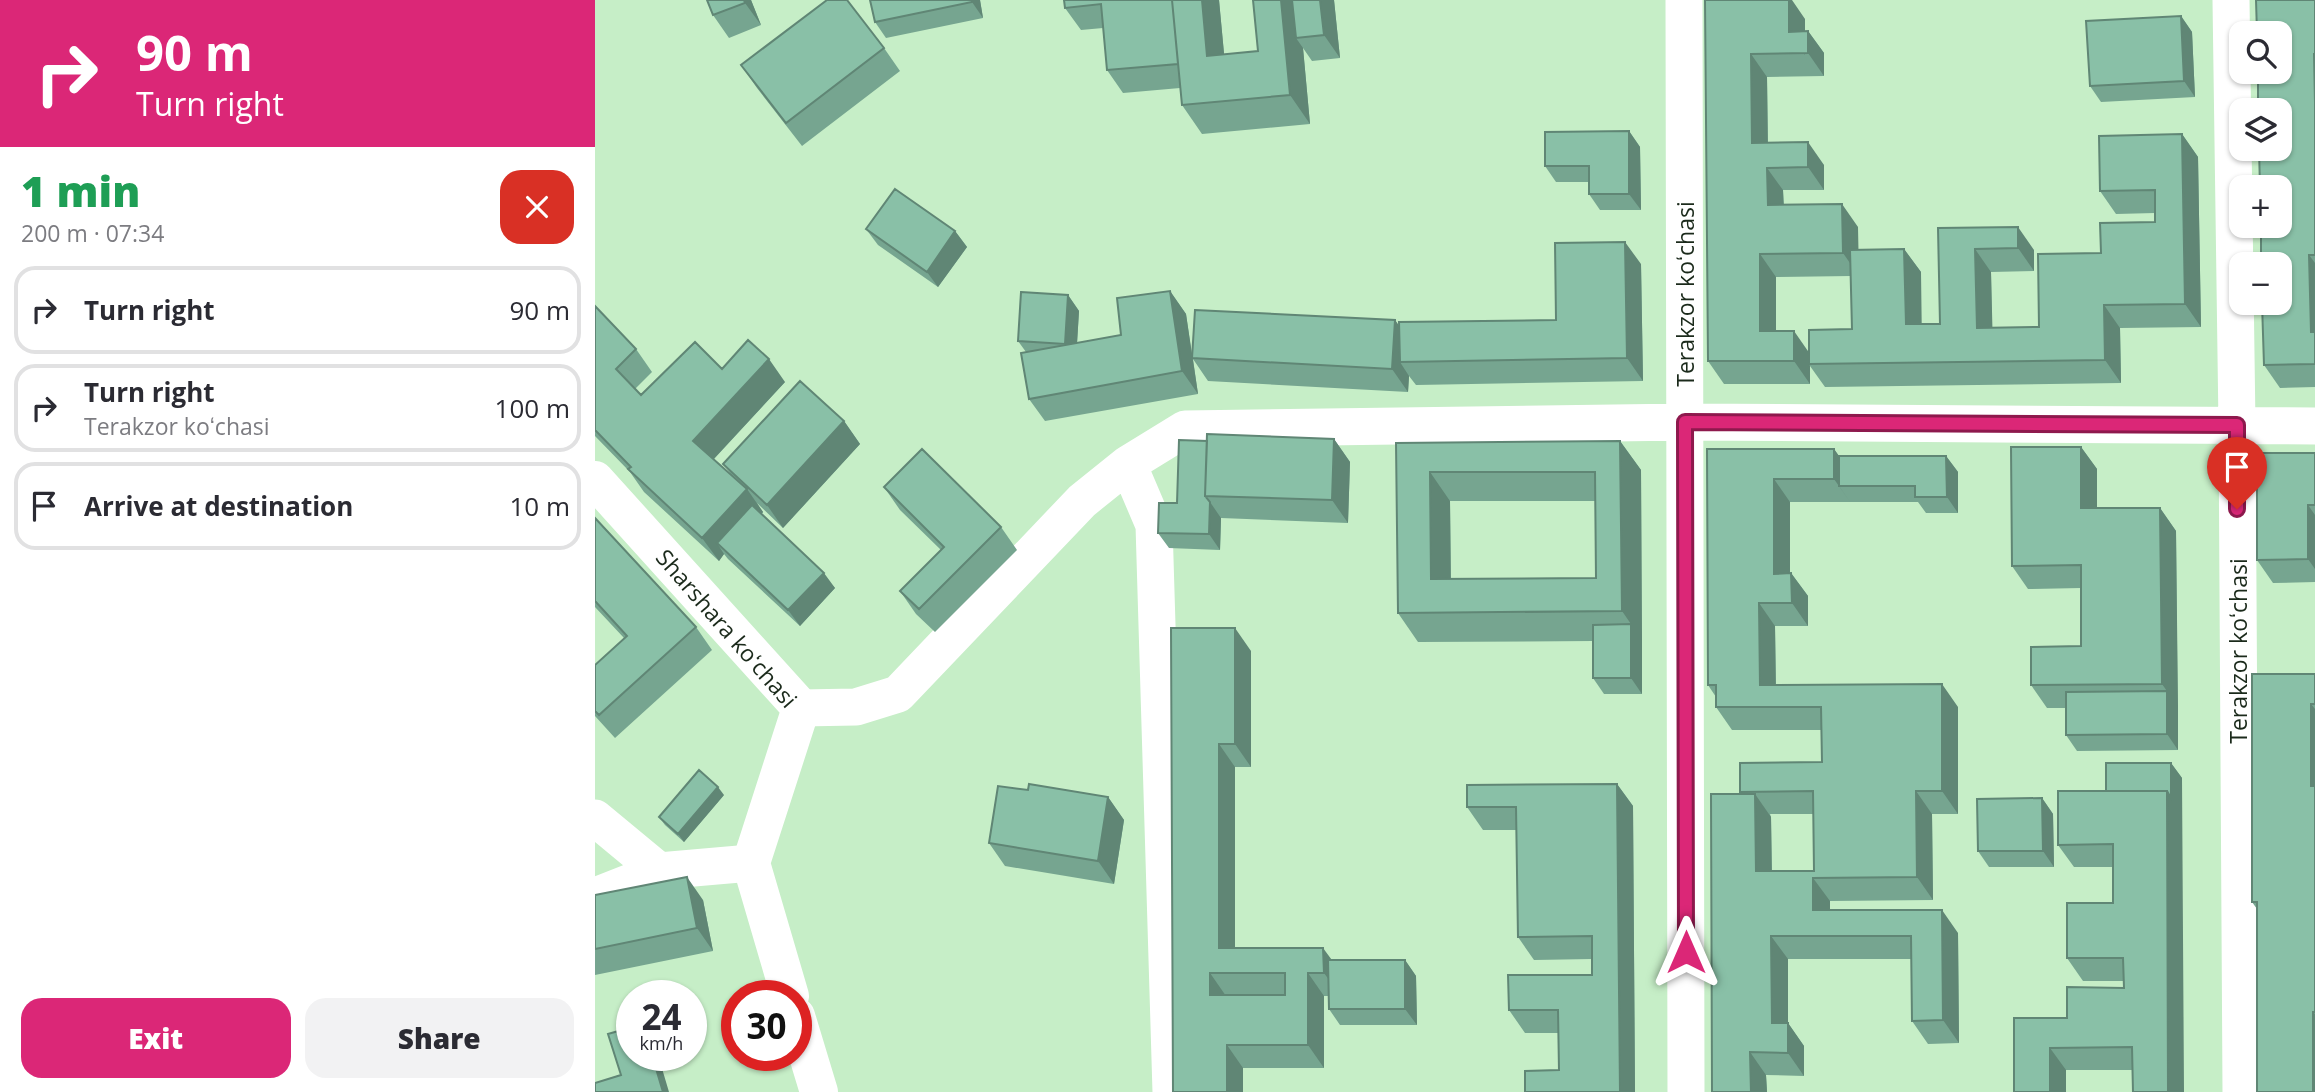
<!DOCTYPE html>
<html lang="en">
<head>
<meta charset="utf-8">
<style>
	:root { --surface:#fff; --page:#f2f2f3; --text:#2b2b33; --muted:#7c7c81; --line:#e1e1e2; --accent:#db2777 }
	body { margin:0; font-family:"Open Sans",sans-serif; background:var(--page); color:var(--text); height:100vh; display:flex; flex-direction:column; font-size:26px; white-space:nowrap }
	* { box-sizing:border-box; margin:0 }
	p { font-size:23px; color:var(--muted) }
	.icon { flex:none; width:38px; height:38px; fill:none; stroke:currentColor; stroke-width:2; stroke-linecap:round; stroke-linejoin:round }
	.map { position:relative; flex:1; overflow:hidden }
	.details { display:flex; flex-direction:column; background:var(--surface); width:595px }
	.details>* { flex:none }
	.banner { background:#db2777; color:#fff; overflow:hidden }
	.controls { position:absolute; left:1634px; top:21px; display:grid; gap:14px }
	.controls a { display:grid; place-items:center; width:63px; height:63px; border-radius:14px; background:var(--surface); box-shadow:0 2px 5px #0004; font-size:35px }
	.speed { position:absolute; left:21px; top:980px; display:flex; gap:14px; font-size:35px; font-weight:700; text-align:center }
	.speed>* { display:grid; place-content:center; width:91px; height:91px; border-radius:50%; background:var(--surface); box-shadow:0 2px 5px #0004; line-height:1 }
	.speed small { font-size:18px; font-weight:400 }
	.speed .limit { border:10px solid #d22; background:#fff; color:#111 }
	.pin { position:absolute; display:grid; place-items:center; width:60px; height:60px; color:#fff; margin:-72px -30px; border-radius:50% 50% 50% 0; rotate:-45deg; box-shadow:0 0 7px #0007 }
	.pin .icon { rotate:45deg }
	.me { position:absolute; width:77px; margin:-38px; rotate:0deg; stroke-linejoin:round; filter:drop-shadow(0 0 5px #0008) }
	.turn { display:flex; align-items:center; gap:24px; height:147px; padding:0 21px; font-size:32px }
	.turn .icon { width:91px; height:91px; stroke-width:2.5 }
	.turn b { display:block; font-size:49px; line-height:60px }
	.round { display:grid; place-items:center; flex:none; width:74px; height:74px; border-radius:21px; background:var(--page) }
	.headline { display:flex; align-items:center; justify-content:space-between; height:119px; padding:0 21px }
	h1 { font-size:42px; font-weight:800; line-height:52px; color:#1e9e55 }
	.primary-button { display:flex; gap:14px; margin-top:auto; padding:14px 21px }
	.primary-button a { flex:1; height:80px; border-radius:21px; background:var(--accent); color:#fff; font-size:28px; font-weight:800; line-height:80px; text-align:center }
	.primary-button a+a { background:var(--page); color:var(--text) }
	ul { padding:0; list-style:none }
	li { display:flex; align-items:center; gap:21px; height:88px; margin:0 14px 10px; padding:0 7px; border:4px solid var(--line); border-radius:21px }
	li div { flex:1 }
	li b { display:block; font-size:26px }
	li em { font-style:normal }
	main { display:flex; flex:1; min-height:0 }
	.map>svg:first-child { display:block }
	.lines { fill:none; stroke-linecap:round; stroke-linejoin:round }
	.minor { stroke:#fff; stroke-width:37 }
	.tertiary { stroke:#fff; stroke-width:38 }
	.wall { fill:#76a590; fill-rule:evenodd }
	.shaded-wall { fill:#608675 }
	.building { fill:#89c0a7; stroke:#608675; stroke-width:2; fill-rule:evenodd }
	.route-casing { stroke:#8e194d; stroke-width:18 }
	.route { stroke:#db2777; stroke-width:12 }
	.labels { text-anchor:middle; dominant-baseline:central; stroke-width:6; stroke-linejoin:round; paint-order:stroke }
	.street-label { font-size:23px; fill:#1b2a1b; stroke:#fff }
</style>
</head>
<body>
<main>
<section class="details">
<div class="banner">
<div class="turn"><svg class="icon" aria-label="right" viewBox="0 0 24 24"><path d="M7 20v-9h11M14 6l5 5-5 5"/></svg><div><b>90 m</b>Turn right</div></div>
</div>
<div class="headline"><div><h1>1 min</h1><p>200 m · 07:34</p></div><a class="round" style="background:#d93025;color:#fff"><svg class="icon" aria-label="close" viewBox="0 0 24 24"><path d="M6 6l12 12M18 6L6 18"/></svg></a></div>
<ul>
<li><svg class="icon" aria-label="right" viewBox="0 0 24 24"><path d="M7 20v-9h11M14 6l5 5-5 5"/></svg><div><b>Turn right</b></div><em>90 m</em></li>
<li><svg class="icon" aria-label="right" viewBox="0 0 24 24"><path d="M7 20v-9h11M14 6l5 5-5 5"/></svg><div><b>Turn right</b><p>Terakzor koʻchasi</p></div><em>100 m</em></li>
<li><svg class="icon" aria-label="arrive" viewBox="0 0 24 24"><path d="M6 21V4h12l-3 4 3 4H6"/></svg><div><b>Arrive at destination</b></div><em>10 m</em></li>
</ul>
<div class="primary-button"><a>Exit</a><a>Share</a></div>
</section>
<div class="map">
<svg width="1720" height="1092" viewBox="0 0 1720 1092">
	<rect width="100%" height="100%" fill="#c6eec7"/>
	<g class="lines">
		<path class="minor" d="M 1089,0 L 1091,1092
			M 1636,0 L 1642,425 L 1646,1092
			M 533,464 L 559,525 L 576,1092
			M 206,708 L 261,707 L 303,694 L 487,501 L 533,464 L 590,429 L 1090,422 L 1720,426
			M 0,818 L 64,871
			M 0,896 L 64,871 L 156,863"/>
		<path class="tertiary" d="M 0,480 L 206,708 L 156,863 L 195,996
			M 201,1016 L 224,1092"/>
	</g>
	<path class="wall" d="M 156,0 L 166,25 L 134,38 L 118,15 Z
		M 275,0 L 385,0 L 388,18 L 291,38 L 280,22 Z
		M 469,0 L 624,0 L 629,54 L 663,51 L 739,0 L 745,58 L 717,61 L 708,48 L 715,124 L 607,134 L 587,105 L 585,88 L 528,93 L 512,70 L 508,28 L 486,30 L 470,8 Z
		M 1110,0 L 1210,19 L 1210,31 L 1213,31 L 1229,53 L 1229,76 L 1172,77 L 1173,143 L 1229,165 L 1229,190 L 1188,190 L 1189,204 L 1263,227 L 1263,250 L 1309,249 L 1326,272 L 1326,324 L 1345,324 L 1343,228 L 1439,250 L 1439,271 L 1396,272 L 1397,328 L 1444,327 L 1506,253 L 1560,222 L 1560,213 L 1521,214 L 1505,191 L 1587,134 L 1603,157 L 1606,327 L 1525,328 L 1526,383 L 1230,387 L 1215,366 L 1215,384 L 1129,384 L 1113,361 ZM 1256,276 L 1257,329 L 1214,352 L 1181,331 L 1181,277 Z
		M 1720,0 L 1720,387 L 1685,388 L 1669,365 Z
		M 1586,16 L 1597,32 L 1600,97 L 1506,102 L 1495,86 Z
		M 289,48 L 305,71 L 207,146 L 162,88 L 146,65 Z
		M 1034,131 L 1045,147 L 1046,210 L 1005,210 L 994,194 L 994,182 L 961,182 L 950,166 Z
		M 271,229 L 360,231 L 372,247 L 343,287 L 283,245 Z
		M 1046,264 L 1048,381 L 821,385 L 814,376 L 813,392 L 613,381 L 598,359 L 603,394 L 450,421 L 434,399 L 431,352 L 423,341 L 473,295 L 484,311 L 482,343 L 526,335 L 575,291 L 591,314 L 597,356 L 800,320 L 804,326 L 961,320 Z
		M 0,306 L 41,349 L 57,372 L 40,389 L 46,395 L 127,369 L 190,382 L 119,459 L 136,474 L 128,464 L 249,421 L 265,444 L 188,528 L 162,503 L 168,512 L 167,514 L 240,588 L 205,626 L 133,559 L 129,554 L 124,561 L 49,492 L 35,472 L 0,436 Z
		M 739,439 L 755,462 L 753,523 L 626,518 L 625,550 L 574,548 L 563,533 L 582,503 L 612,441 Z
		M 1025,441 L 1046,470 L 1047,694 L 1009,694 L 998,678 L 998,641 L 823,642 L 803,613 L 801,443 ZM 855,501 L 1000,501 L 1001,578 L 856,579 Z
		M 1486,447 L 1502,469 L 1502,508 L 1565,508 L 1581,531 L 1583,750 L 1482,751 L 1471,735 L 1471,708 L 1452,708 L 1436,685 L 1486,646 L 1486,588 L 1433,589 L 1417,566 Z
		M 1112,449 L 1239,449 L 1244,456 L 1351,456 L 1363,472 L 1363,513 L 1331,513 L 1323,502 L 1195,502 L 1195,573 L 1196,573 L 1213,596 L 1213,626 L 1180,626 L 1181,685 L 1363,707 L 1363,814 L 1337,814 L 1338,900 L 1235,901 L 1235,910 L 1363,933 L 1364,1043 L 1333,1044 L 1317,1021 L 1316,959 L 1193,959 L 1193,1023 L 1209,1046 L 1209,1076 L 1171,1075 L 1172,1092 L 1117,1092 L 1147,794 L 1145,792 L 1227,762 L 1227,730 L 1137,730 L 1121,707 L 1121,697 L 1113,685 ZM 1175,814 L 1218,814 L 1219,871 L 1177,871 L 1176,817 Z
		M 1720,453 L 1720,582 L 1678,583 L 1662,560 Z
		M 289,487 L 406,527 L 422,550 L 340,632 L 321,614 L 305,591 L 346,550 L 305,510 Z
		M 0,518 L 101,627 L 117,650 L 20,738 L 0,716 L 0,665 L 29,638 L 0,607 Z
		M 576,628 L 656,651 L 656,767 L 640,767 L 640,948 L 737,960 L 810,960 L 821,976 L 822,1025 L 745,1025 L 734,1009 L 733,996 L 729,996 L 729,1068 L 648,1068 L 648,1092 L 578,1092 Z
		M 1720,674 L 1720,1092 L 1662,909 L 1657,902 Z
		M 1576,763 L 1587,778 L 1537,1070 L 1471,1070 L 1419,1092 L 1472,1018 L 1529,988 L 1529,981 L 1488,981 L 1472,958 L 1518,903 L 1518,867 L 1479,867 L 1463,845 L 1511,791 Z
		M 1022,784 L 1038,806 L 1040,1092 L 964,1070 L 964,1033 L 930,1033 L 914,1010 L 997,975 L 997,959 L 939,960 L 923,937 L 921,830 L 888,830 L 872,807 Z
		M 433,790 L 513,797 L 529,820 L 519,884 L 410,866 L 394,843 Z
		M 129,795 L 89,842 L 70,825 L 64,817 Z
		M 1447,798 L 1458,814 L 1459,867 L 1394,867 L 1383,851 Z
		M 0,895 L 108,900 L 118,951 L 0,975 Z"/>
	<path class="shaded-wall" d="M 149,0 L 156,0 L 166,25 L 150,3 Z
		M 377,0 L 385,0 L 388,18 L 377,2 Z
		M 607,0 L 624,0 L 632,85 L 612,56 Z
		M 686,0 L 704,0 L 701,38 L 708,48 L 715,124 L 695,95 Z
		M 725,0 L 739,0 L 745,58 L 729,35 Z
		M 1194,0 L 1197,0 L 1210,19 L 1210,55 L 1194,32 Z
		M 1586,16 L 1597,32 L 1600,97 L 1589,81 Z
		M 1213,31 L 1229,53 L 1229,76 L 1213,53 Z
		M 1156,54 L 1172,77 L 1173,166 L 1157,143 Z
		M 1034,131 L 1045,147 L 1046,210 L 1034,194 Z
		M 1587,134 L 1603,157 L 1606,327 L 1590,304 Z
		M 1213,142 L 1229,165 L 1229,190 L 1213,167 Z
		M 1172,168 L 1188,190 L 1189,227 L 1173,205 Z
		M 1247,204 L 1263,227 L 1264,276 L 1248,253 Z
		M 1423,227 L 1439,250 L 1439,271 L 1423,248 Z
		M 360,231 L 372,247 L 343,287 L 332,272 Z
		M 1030,242 L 1046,264 L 1048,381 L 1032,358 Z
		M 1309,249 L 1326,272 L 1327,347 L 1311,324 Z
		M 1380,249 L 1396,272 L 1398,351 L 1382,328 Z
		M 1165,254 L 1181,277 L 1181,354 L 1165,331 Z
		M 1714,255 L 1720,263 L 1720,338 L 1716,332 Z
		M 575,291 L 591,314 L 603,394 L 587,371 Z
		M 473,295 L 484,311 L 481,360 L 470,344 Z
		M 1509,305 L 1525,328 L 1526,383 L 1510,360 Z
		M 800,320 L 816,343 L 805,362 L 814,376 L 813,392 L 797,369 Z
		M 1199,331 L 1215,354 L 1214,364 L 1215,366 L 1215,384 L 1199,361 Z
		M 174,359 L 190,382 L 114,464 L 98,441 Z
		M 249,421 L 265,444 L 188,528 L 172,505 Z
		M 739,439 L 755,462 L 753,523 L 737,500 Z
		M 1025,441 L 1046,470 L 1047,640 L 1027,611 Z
		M 1486,447 L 1502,469 L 1502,531 L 1486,508 Z
		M 1239,449 L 1255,472 L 1244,486 L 1255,502 L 1239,479 Z
		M 1351,456 L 1363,472 L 1363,513 L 1352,497 Z
		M 835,472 L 855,501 L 856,608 L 836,579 Z
		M 1179,479 L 1195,502 L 1195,597 L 1179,574 Z
		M 152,489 L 168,512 L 131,552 L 122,543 L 129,554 L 124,561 L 107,538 Z
		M 615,502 L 626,518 L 625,550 L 614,534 Z
		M 1713,505 L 1720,515 L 1720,569 L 1713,559 Z
		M 1565,508 L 1581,531 L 1583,707 L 1567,684 Z
		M 229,573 L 240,588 L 205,626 L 193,610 Z
		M 1196,573 L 1213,596 L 1213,626 L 1197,603 Z
		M 1164,603 L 1180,626 L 1181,708 L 1165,685 Z
		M 1036,624 L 1047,640 L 1047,694 L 1036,678 Z
		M 640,628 L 656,651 L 656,767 L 640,744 Z
		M 1347,684 L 1363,707 L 1363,814 L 1347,791 Z
		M 1572,691 L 1583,707 L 1583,750 L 1572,734 Z
		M 1716,704 L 1720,709 L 1720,792 L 1716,786 Z
		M 624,744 L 640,767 L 640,971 L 624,948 Z
		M 1576,763 L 1587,778 L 1589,1092 L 1573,1092 L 1572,791 Z
		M 1022,784 L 1038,806 L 1040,1092 L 1025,1092 Z
		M 123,787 L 129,795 L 89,842 L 83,834 Z
		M 1321,791 L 1337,814 L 1338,900 L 1322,877 Z
		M 1160,794 L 1176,817 L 1177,894 L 1161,871 Z
		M 513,797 L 529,820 L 519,884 L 503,861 Z
		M 1447,798 L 1458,814 L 1459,867 L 1448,851 Z
		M 92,877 L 108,900 L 118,951 L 102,928 Z
		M 1218,878 L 1235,901 L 1235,933 L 1218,910 Z
		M 1347,910 L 1363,933 L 1364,1043 L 1348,1020 Z
		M 1176,936 L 1193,959 L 1193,1046 L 1177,1023 Z
		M 728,948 L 745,971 L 745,995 L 729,973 Z
		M 810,960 L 821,976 L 822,1025 L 810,1009 Z
		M 615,973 L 631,996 L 615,995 Z
		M 713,973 L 729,996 L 729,1068 L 713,1045 Z
		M 1718,1012 L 1720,1014 L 1720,1092 L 1718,1092 Z
		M 1193,1023 L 1209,1046 L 1209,1076 L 1193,1053 Z
		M 632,1045 L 648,1068 L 648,1092 L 632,1092 Z
		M 1455,1048 L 1471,1070 L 1471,1092 L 1455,1092 Z
		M 1155,1052 L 1171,1075 L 1172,1092 L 1156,1092 Z
		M 57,1055 L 63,1055 L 74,1092 L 68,1092 Z"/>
	<path class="building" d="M 112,0 L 149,0 L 150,3 L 118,15 Z
		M 232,0 L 252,0 L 289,48 L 191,123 L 146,65 Z
		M 275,0 L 377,0 L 377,2 L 280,22 Z
		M 469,0 L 577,0 L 583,64 L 512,70 L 506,4 L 470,8 Z
		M 577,0 L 607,0 L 612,56 L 663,51 L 658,0 L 686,0 L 695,95 L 587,105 Z
		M 697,0 L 725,0 L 729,35 L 701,38 Z
		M 1110,0 L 1194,0 L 1194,32 L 1213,31 L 1213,53 L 1156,54 L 1157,143 L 1213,142 L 1213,167 L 1172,168 L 1173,205 L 1247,204 L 1248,253 L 1165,254 L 1165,331 L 1199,331 L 1199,361 L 1113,361 Z
		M 1661,0 L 1720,0 L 1720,54 L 1719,54 L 1720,102 L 1720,255 L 1714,255 L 1716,332 L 1720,332 L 1720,364 L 1669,365 L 1667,303 L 1685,303 L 1685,264 L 1666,264 L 1666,226 L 1685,226 L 1685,187 L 1665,187 L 1664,149 L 1685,149 L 1685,110 L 1663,110 L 1663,72 L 1685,72 L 1685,33 L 1662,33 Z
		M 1586,16 L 1589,81 L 1495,86 L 1491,21 Z
		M 1034,131 L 1034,194 L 994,194 L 994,166 L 950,166 L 950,132 Z
		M 1587,134 L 1590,304 L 1509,305 L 1510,360 L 1214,364 L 1214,330 L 1257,329 L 1255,250 L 1309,249 L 1311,324 L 1345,324 L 1343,228 L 1423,227 L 1423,248 L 1380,249 L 1382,328 L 1444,327 L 1443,254 L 1506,253 L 1505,223 L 1560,222 L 1560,190 L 1505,191 L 1504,136 Z
		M 300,189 L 360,231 L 332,272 L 271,229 Z
		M 1030,242 L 1032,358 L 805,362 L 804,322 L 961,320 L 960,243 Z
		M 575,291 L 587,371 L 434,399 L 426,353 L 526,335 L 522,298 Z
		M 426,292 L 473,295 L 470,344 L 423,341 Z
		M 0,306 L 41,349 L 21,369 L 46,395 L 100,342 L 127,369 L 153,340 L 174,359 L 98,441 L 152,489 L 107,538 L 33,469 L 36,467 L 0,430 Z
		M 600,310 L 800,320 L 797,369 L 597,358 Z
		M 205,381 L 249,421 L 172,505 L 128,464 Z
		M 612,434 L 739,439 L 737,500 L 610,496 Z
		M 584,440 L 612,441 L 610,496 L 615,502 L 614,534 L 563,533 L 564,503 L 582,503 Z
		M 1025,441 L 1027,611 L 803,613 L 801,443 ZM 835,472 L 1000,472 L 1001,578 L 836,579 Z
		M 1416,447 L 1486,447 L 1486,508 L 1565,508 L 1567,684 L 1436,685 L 1436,647 L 1486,646 L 1486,565 L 1417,566 Z
		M 327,449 L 406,527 L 324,609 L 305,591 L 349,547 L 289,487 Z
		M 1112,449 L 1239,449 L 1239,479 L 1179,479 L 1179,574 L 1196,573 L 1197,603 L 1164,603 L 1165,685 L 1347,684 L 1347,791 L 1321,791 L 1322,877 L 1218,878 L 1218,910 L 1347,910 L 1348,1020 L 1317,1021 L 1316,936 L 1176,936 L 1177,1023 L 1193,1023 L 1193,1053 L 1155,1052 L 1156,1092 L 1117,1092 L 1116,794 L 1160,794 L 1161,871 L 1219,871 L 1218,791 L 1145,792 L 1145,763 L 1227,762 L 1226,707 L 1121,707 L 1121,685 L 1113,685 Z
		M 1662,453 L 1720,453 L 1720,505 L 1713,505 L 1713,559 L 1662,560 Z
		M 1244,456 L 1351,456 L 1352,497 L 1320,497 L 1320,486 L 1244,486 Z
		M 157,505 L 229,573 L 193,610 L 122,543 Z
		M 0,518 L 101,627 L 4,715 L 0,711 L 0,665 L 32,636 L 0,601 Z
		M 1036,624 L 1036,678 L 998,678 L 998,625 Z
		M 576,628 L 640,628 L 640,744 L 624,744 L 624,948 L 728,948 L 729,973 L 713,973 L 713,1045 L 632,1045 L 632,1092 L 578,1092 ZM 615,973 L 690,973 L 690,995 L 615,995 Z
		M 1657,674 L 1720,674 L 1720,704 L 1716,704 L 1716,786 L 1720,786 L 1720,1012 L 1718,1012 L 1718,1092 L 1662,1092 L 1662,902 L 1657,902 Z
		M 1572,691 L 1572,734 L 1471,735 L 1471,692 Z
		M 1511,763 L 1576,763 L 1576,798 L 1572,791 L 1511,791 Z
		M 104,770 L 123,787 L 83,834 L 64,817 Z
		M 434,784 L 513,797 L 503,861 L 394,843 L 403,786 L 433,790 Z
		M 1022,784 L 1025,1092 L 930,1092 L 930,1071 L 964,1070 L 963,1010 L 914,1010 L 913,975 L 997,975 L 997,936 L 923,937 L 921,807 L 872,807 L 872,785 Z
		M 1463,791 L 1572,791 L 1573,1092 L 1538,1092 L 1537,1047 L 1455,1048 L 1455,1092 L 1419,1092 L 1419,1018 L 1472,1018 L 1472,987 L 1529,988 L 1528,958 L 1472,958 L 1472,903 L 1518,903 L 1518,844 L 1463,845 Z
		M 1447,798 L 1448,851 L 1383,851 L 1382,799 Z
		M 92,877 L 102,928 L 0,949 L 0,895 Z
		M 733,960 L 810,960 L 810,1009 L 734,1009 Z
		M 37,1027 L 37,1055 L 57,1055 L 68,1092 L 0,1092 L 0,1083 L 26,1075 L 13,1034 Z"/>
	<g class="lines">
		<defs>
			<path id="route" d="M 1091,952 L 1090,422 L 1642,425 L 1642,509"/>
		</defs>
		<use href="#route" class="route-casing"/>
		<use href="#route" class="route"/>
	</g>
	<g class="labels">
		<g class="street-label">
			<text transform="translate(1090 294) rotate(-90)">Terakzor koʻchasi</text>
			<text transform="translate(132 628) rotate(49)">Sharshara koʻchasi</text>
			<text transform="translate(1643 651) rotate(-90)">Terakzor koʻchasi</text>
		</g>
	</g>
</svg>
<div class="controls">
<a><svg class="icon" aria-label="search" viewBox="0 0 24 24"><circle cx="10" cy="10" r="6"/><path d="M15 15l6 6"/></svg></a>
<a><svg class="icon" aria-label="layers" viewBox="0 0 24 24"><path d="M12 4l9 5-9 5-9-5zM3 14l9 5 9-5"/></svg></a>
<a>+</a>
<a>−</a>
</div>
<div class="speed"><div>24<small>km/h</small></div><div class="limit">30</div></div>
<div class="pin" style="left:1642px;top:509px;background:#d93025"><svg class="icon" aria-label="arrive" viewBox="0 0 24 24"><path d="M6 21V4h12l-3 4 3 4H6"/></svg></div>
<svg class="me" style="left:1091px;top:952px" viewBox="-20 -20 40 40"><path d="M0-17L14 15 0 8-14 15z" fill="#db2777" stroke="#fff" stroke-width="4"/></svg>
</div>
</main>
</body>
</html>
